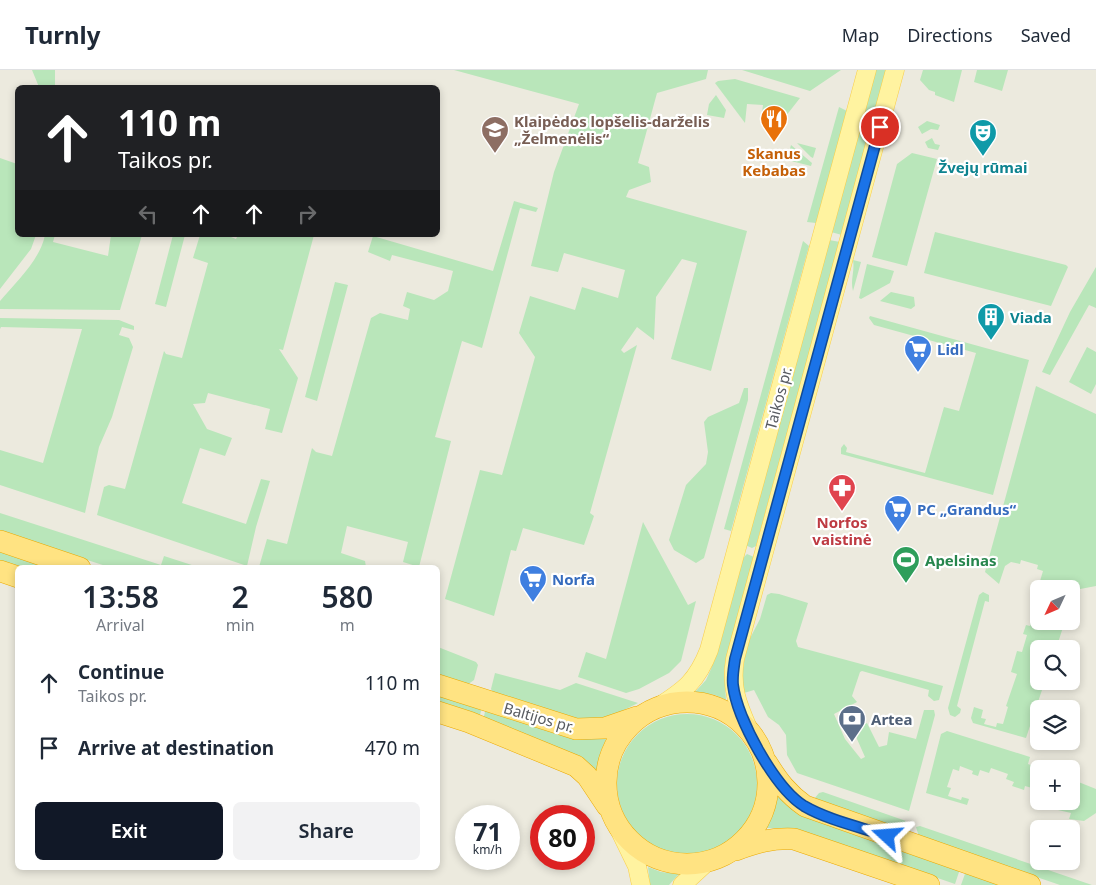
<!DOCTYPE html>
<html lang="en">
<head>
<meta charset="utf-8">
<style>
	:root { --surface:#fff; --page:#f2f2f3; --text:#1f2937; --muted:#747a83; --line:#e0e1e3; --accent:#111827 }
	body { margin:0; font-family:"Noto Sans",sans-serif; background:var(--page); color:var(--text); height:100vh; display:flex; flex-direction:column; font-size:19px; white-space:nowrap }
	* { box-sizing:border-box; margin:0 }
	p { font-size:16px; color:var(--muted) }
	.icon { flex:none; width:28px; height:28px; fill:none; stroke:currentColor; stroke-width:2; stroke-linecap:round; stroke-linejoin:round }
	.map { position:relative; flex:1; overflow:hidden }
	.side { position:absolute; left:15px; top:495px; width:425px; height:305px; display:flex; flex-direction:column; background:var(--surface); border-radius:8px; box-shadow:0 2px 8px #0003 }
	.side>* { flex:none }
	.top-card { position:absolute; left:15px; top:15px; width:425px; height:152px; border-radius:8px; box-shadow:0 2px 8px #0003; background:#202124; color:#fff; overflow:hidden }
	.needle { width:32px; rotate:226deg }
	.controls { position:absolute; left:1030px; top:510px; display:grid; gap:10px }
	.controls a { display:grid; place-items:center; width:50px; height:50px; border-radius:8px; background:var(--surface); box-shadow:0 2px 8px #0003; font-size:25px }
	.speed { position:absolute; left:455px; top:735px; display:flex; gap:10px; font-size:25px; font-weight:700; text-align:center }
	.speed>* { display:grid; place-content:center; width:65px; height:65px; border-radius:50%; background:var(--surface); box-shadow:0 2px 8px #0003; line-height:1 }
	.speed small { font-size:12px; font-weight:400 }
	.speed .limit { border:8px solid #d22; background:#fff; color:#111 }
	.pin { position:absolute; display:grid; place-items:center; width:42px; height:42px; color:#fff; margin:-21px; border:2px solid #fff; border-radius:50%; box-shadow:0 1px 5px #0007 }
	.me { position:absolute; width:55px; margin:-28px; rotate:289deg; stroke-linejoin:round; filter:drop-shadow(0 0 4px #0008) }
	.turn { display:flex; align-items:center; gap:18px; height:105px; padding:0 20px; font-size:22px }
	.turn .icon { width:65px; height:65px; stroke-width:2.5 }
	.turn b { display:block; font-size:35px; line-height:42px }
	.lanes { display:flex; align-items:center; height:48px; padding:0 20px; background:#0003; justify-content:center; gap:25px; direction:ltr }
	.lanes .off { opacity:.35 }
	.eta { display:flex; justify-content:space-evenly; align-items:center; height:85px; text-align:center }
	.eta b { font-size:30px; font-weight:600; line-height:35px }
	.button { display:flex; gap:10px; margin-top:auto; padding:10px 20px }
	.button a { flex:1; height:58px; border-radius:8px; background:var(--accent); color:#fff; font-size:20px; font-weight:600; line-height:58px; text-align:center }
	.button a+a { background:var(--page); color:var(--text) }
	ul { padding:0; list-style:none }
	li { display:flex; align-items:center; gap:15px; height:65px; padding:0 20px }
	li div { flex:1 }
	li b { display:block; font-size:19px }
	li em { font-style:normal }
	header { display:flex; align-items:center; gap:30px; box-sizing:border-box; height:70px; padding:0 25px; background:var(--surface); border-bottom:1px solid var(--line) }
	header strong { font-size:24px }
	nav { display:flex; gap:28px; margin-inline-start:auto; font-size:18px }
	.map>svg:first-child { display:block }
	.green { fill:#b9e6ba }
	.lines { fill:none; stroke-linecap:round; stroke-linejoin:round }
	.major-casing { stroke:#f9ce4a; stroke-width:19 }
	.highway-casing { stroke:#eaa900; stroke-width:22 }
	.major { stroke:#fff3a0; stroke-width:18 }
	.highway { stroke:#ffe382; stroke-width:21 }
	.route-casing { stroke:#114b97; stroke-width:12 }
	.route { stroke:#1a73e8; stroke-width:9 }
	.labels { text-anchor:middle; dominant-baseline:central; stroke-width:4.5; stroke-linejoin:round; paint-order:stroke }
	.education-label { font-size:15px; font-weight:bold; fill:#785e54; stroke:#fff; text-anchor:start }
	.food-label { font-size:15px; font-weight:bold; fill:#c56008; stroke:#fff }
	.culture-label { font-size:15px; font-weight:bold; fill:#0d838f; stroke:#fff }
	.shop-label { font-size:15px; font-weight:bold; fill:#366cbe; stroke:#fff; text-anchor:start }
	.street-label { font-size:15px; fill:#585b61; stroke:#fff }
	.health-label { font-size:15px; font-weight:bold; fill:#be3a42; stroke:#fff }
	.leisure-label { font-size:15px; font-weight:bold; fill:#27864d; stroke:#fff; text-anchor:start }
	.service-label { font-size:15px; font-weight:bold; fill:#4e5e75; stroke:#fff; text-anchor:start }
</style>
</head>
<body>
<header>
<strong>Turnly</strong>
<nav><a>Map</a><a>Directions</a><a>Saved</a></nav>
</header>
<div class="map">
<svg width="1096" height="815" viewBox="0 0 1096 815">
	<rect width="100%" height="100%" fill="#eceade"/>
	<path class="green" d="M 32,0 L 55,0 L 55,17 L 39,17 Z
		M 454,0 L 708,0 L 706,9 L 657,23 L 638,93 L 649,97 L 651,112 L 629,120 L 626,127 L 747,161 L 711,301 L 671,289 L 697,193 L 682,189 L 656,227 L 654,270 L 637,257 L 621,280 L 624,283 L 637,275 L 590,443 L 594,446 L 584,475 L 523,458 L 516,481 L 511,480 L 494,546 L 445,529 L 480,400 L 502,405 L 504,398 L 535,287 L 519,263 L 530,226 L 575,240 L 582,217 L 618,228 L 625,200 L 564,183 L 558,202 L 531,196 L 554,102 L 579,34 Z
		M 742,0 L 841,0 L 810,21 Z
		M 875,0 L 886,0 L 842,165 L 831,162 Z
		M 923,0 L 962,0 L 954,32 L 935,25 L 935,22 L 929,20 L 920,10 Z
		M 977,0 L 1008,0 L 1002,21 L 974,12 Z
		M 735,9 L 800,28 L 782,51 L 761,51 L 763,35 L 747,34 L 745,53 L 715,13 L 718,11 Z
		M 716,25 L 726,40 L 724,48 L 707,45 L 709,34 Z
		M 839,37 L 847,41 L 817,151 L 816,153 L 807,152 Z
		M 927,51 L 940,55 L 938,60 L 931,59 L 922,64 L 918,57 Z
		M 932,68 L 935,74 L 940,75 L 938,80 L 928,78 L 925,72 Z
		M 797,73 L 816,78 L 813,88 L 811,87 Z
		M 791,75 L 812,93 L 811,96 L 787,90 Z
		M 912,83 L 937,89 L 907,196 L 872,187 L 897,94 Z
		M 0,88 L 17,94 L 18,165 L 36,165 L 31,179 L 0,219 Z
		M 514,131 L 538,138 L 536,142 L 520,138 L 482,278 L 462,271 L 435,367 L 451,371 L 419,497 L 403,492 L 408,472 L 347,456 L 341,483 L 365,491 L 366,497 L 259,497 L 267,469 L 287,474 L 312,378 L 316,382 L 332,386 L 371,248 L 380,243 L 408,250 L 410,239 L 403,236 L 407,222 L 434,230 L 448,221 L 453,201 L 392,185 L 390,191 L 368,182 L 373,166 L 493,201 Z
		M 935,162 L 1066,195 L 1068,197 L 1051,236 L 924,203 Z
		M 45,165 L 55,165 L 53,172 L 108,186 L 111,165 L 142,165 L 120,240 L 0,239 L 0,231 C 16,212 40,190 45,165 Z
		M 173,165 L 185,165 L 166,237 L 155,234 Z
		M 200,165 L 226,165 L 236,169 L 238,165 L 314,165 L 283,280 L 279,279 L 298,308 L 282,363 L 265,359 L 270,339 L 208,323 L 205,333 L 193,334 L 207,359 L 232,368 L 225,386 L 200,378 L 182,433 L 246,454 L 261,409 L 270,411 L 256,457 L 247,496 L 97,445 L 104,417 L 109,415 L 125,419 L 164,281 L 166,284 L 182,288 L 208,193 L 193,188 Z
		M 829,170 L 840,172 L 756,476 L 752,478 L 745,475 Z
		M 803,171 L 809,176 L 731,461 L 724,459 Z
		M 853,190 L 861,192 L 853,221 C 850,210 855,201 853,190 Z
		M 867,194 L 894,201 L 890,213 L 861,229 L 859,228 Z
		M 1096,197 L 1096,238 L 1089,235 L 1050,305 L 1042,302 L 1070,242 Z
		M 335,212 L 348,215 L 317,331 L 305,327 Z
		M 891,222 L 914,227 L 915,236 L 911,239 L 880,231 Z
		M 870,246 L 1029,290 L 993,425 L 841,384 L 841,378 L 844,374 L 847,378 L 846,382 L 925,403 L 944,337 L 959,341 L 976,283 L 874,255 L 869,248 Z
		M 0,248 L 119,250 L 134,256 L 134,260 L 122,257 L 119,265 L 129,268 L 133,277 L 112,347 L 99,377 L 85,443 L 0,415 L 0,380 L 43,393 L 82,259 L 1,257 L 0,259 Z
		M 1087,277 L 1096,282 L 1096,314 L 1091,324 L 1069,312 Z
		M 1036,316 L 1096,344 L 1096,516 L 1075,520 L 1071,532 L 1071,519 L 1039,519 L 1039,529 L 1035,528 L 1043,501 L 1037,499 L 1038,495 L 1021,490 L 1020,494 L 1011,492 L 1005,496 L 999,514 L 985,502 Z
		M 744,318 L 748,318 L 748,330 L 704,488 L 696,493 L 674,480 L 669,470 L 686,415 L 706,394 L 708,382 L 704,352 L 708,347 L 739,333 Z
		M 0,443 L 161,495 L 164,486 L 198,497 L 109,497 L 0,462 Z
		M 643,452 L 688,535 L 696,531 L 681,591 L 669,603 L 639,619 L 626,623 L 578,607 L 586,582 L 606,589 Z
		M 0,478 L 58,497 L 0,495 Z
		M 747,484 L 754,487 L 724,600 L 726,630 L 715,625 L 695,622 L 706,610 L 711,599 L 741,486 L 744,487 Z
		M 983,522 L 989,525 L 989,532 L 985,531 L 957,636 L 961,639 L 960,643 L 955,647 L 950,645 L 948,638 L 979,525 Z
		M 771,523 L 779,524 L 808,533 L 796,571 L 798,577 L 943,616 L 939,630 L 934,631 L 928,626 L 929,620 L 862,601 L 860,602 L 852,626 L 857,632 L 834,644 L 845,669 L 861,689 L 865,687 L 853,660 L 867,653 L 879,677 L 887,675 L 889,662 L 916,669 L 924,640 L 934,640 L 935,645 L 909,741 L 797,703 L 787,685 L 786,665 L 779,655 L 768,647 L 754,620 L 744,623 L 742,607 L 746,576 L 760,549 L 767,525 Z
		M 1039,541 L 1039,551 L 1065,551 L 1056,579 L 1039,579 L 1039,611 L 1045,611 L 1026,668 L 973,653 L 971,648 L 974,637 L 983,640 L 981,648 L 986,649 L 984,654 L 996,657 L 997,653 L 1003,654 L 1008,637 L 1006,636 L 1017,604 L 1011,602 L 1017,581 L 1022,582 L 1027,565 L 1023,564 L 1026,555 L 1030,556 L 1032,549 L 1036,550 Z
		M 438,577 L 476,592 L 478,595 L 474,610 L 467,615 L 438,605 Z
		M 495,603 L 560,620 L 576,613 L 638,633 L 612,646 L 584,651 L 493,623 L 491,619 Z
		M 438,622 L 482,637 L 478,653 L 438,639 Z
		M 486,638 L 584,669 L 607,667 L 601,681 L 597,703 L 482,654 Z
		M617 714a70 70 0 1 1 140 0a70 70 0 1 1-140 0Z
		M 947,661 L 1030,687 L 1028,694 L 1042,699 L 1039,699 L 1039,720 L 1025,716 L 1024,720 L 1012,716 L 1014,712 L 1006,709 L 1008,704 L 991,698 L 989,703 L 980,700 L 978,706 L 972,704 L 973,701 L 960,696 L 959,701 L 953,699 L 947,717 L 951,718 L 948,726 L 961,730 L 962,727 L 969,729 L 967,735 L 926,723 L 941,664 Z
		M 1071,709 L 1096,719 L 1096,743 L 1084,751 L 1069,749 L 1071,743 L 1045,737 L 1047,731 L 1071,731 Z
		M 823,722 L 906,751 L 898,759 L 814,729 L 819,723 Z
		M 778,726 L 789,737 L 960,799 L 955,814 L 795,759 L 767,758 L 774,742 Z
		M 920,756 L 1092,815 L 1060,815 L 919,767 L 916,757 Z
		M 648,797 L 661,802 L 679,804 L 669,815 L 650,815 Z
		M 966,801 L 1008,815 L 961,815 Z"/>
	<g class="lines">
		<defs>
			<path id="major" d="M 658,637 C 685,620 697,611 709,580 L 867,0
				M 751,665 C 739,637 730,620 735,589 L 895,0
				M 618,757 L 637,796 L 641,815
				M 682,815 L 707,792"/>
			<path id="highway" d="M 0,471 L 80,498
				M 0,501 L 18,507
				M 438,615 L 576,659 L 605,658 L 637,647
				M606 713a81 81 0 1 1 162 0a81 81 0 1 1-162 0Z
				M 438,642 L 469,652 L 576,696 L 587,706 L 607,736
				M 767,693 C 778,711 788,724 805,736 L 1030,815
				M 736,780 C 756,772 772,768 794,769 L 929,815"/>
		</defs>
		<use href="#major" class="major-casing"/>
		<use href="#highway" class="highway-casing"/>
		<use href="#major" class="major"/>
		<use href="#highway" class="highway"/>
	</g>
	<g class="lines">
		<defs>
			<path id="route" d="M 880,57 L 735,589 C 734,597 732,606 733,615 C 737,649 775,718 804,736 C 828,750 860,757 887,766"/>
		</defs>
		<use href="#route" class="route-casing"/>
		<use href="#route" class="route"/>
	</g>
	<defs>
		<symbol id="restaurant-pin" viewBox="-11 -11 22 30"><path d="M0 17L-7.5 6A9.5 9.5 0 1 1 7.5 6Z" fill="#e8710a" stroke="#fff"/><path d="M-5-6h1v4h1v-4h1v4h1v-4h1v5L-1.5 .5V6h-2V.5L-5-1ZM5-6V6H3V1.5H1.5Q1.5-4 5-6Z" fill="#fff"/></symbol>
		<symbol id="school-pin" viewBox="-11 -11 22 30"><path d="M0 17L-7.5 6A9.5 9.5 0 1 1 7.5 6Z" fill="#8d6e63" stroke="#fff"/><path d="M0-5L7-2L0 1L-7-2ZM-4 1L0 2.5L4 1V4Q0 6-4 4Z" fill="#fff"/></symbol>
		<symbol id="theatre-pin" viewBox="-11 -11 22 30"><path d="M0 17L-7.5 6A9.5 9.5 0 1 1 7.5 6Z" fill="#0f9aa8" stroke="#fff"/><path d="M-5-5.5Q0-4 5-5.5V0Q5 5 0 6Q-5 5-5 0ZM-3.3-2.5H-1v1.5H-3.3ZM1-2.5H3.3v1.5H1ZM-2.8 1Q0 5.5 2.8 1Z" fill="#fff"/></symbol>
		<symbol id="building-pin" viewBox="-11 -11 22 30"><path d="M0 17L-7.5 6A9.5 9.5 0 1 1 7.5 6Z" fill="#0f9aa8" stroke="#fff"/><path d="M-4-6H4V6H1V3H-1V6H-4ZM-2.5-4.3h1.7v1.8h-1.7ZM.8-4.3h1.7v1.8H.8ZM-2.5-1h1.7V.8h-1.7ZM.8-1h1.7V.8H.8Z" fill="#fff"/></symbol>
		<symbol id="supermarket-pin" viewBox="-11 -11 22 30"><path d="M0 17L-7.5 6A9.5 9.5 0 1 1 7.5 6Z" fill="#3f7fe0" stroke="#fff"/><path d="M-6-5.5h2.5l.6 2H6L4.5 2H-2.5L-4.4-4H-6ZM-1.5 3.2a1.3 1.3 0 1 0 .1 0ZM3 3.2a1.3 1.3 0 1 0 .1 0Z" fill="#fff"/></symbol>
		<symbol id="pharmacy-pin" viewBox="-11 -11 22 30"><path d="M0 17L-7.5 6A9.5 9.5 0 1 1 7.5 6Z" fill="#e0444e" stroke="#fff"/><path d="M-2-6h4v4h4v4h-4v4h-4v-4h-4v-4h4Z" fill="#fff"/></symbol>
		<symbol id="stadium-pin" viewBox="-11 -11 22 30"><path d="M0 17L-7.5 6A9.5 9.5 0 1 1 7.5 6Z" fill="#2e9e5b" stroke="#fff"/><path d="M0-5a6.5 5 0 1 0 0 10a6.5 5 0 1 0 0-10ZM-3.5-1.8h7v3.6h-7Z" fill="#fff"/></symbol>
		<symbol id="bank-pin" viewBox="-11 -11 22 30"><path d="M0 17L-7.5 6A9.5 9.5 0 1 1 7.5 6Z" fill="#5c6f8a" stroke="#fff"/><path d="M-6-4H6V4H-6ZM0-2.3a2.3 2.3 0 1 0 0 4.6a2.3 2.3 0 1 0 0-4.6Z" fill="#fff"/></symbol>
	</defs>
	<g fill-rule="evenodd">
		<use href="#restaurant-pin" x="758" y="33" width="32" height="43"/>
		<use href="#school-pin" x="479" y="44" width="32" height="43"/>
		<use href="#theatre-pin" x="967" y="47" width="32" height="43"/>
		<use href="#building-pin" x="975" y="231" width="32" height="43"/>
		<use href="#supermarket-pin" x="902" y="263" width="32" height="43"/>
		<use href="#pharmacy-pin" x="826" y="402" width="32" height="43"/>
		<use href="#supermarket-pin" x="882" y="423" width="32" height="43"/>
		<use href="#stadium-pin" x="890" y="474" width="32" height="43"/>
		<use href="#supermarket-pin" x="517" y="493" width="32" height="43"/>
		<use href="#bank-pin" x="836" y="633" width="32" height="43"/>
	</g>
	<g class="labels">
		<g class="education-label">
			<text x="514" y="51">Klaipėdos lopšelis-darželis<tspan x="514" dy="17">„Želmenėlis“</tspan></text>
		</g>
		<g class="food-label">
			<text x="774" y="83">Skanus<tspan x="774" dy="17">Kebabas</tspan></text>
		</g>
		<g class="culture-label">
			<text x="983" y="97">Žvejų rūmai</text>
			<text x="1010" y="247" text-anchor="start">Viada</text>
		</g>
		<g class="shop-label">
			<text x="937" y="279">Lidl</text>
			<text x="917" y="439">PC „Grandus“</text>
			<text x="552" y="509">Norfa</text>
		</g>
		<g class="street-label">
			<text transform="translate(778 328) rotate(-75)">Taikos pr.</text>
			<text transform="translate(539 647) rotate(16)">Baltijos pr.</text>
		</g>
		<g class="health-label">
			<text x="842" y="452">Norfos<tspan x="842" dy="17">vaistinė</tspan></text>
		</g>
		<g class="leisure-label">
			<text x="925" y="490">Apelsinas</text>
		</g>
		<g class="service-label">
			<text x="871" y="649">Artea</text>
		</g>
	</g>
</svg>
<div class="controls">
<a><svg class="needle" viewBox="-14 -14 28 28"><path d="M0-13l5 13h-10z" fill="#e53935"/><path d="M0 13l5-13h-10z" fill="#747a83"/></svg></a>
<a><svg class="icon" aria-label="search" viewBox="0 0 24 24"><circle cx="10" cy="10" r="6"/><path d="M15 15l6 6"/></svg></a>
<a><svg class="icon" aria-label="layers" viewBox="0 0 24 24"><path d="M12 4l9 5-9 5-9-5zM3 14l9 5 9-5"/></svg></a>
<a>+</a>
<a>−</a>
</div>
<div class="speed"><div>71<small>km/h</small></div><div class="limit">80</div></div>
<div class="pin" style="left:880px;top:57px;background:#d93025"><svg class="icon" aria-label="arrive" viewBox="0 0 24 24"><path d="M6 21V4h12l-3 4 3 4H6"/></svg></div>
<svg class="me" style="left:887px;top:766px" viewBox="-20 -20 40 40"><path d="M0-17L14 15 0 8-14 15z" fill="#1a73e8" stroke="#fff" stroke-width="4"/></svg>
<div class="top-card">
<div class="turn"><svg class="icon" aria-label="ahead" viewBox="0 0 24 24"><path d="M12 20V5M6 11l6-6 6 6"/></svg><div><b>110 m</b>Taikos pr.</div></div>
<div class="lanes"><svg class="icon off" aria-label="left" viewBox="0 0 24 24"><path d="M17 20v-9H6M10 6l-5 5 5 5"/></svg><svg class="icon" aria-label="ahead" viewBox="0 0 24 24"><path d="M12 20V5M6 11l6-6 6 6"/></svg><svg class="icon" aria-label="ahead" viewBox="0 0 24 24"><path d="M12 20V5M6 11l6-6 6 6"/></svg><svg class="icon off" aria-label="right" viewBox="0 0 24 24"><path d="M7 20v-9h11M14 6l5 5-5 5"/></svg></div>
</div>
<section class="side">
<div class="eta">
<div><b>13:58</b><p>Arrival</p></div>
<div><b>2</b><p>min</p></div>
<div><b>580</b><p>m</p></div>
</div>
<ul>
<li><svg class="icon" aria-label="ahead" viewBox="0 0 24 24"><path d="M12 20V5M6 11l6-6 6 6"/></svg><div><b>Continue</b><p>Taikos pr.</p></div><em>110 m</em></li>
<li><svg class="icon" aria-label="arrive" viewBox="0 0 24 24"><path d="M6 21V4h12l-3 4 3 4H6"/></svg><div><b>Arrive at destination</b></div><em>470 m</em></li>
</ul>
<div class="button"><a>Exit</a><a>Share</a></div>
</section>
</div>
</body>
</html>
